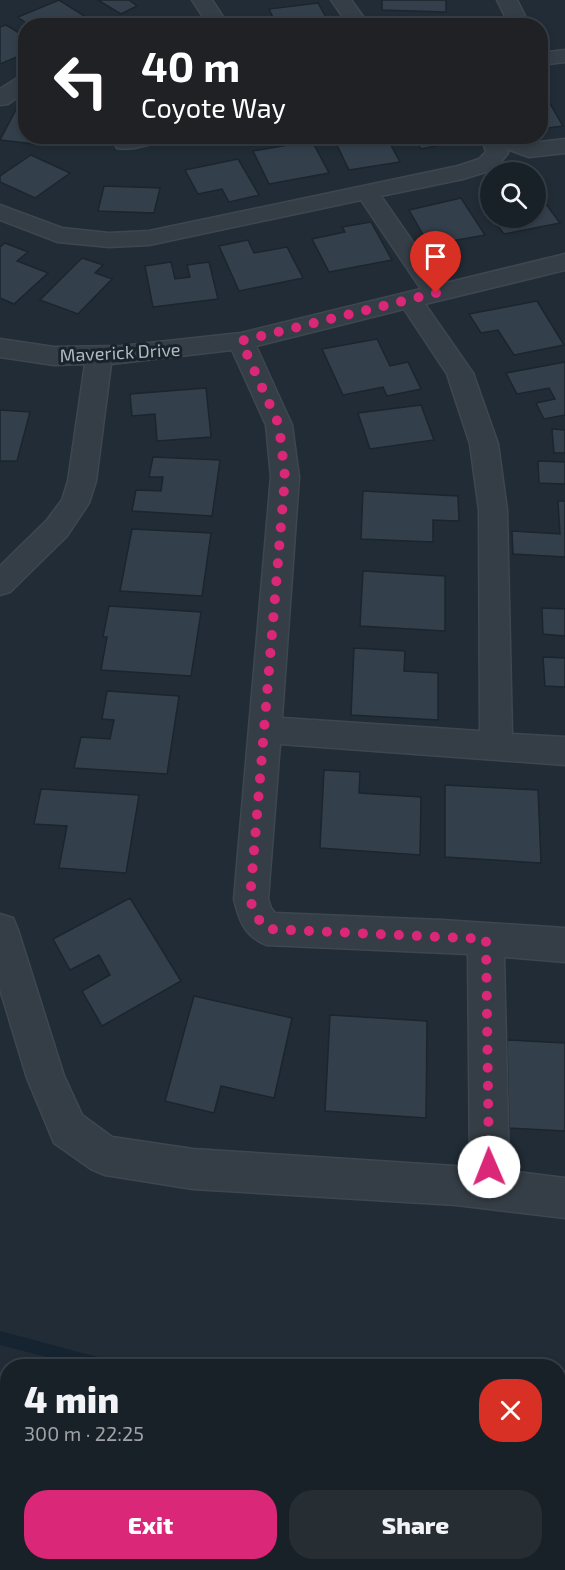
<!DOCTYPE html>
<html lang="en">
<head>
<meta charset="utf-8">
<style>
	:root { --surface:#192128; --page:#262e34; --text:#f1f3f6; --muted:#9fa3a8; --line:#373e45; --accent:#db2777 }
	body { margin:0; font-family:"Exo 2",sans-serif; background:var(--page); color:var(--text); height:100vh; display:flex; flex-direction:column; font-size:22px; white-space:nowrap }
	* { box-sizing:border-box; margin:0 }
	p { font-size:20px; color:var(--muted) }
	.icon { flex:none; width:33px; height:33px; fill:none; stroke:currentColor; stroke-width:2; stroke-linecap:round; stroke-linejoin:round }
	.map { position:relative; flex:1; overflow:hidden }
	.details { position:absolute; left:0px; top:1359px; width:566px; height:212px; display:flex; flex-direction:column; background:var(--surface); border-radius:24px 24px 0 0; box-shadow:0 3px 9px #0003,0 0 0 2px var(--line) }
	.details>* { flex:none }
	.guide { position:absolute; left:18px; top:18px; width:530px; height:126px; border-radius:24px; box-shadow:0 3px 9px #0003,0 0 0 2px var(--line); background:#202124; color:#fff; overflow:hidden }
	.tools { position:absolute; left:480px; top:162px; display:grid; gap:12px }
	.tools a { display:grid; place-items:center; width:66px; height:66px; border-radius:50%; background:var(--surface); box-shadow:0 3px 9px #0003,0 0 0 2px var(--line); font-size:30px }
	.pin { position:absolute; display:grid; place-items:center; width:51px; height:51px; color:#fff; margin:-62px -26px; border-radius:50% 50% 50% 0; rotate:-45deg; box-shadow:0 0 6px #0007 }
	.pin .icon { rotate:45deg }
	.me { position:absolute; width:66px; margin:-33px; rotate:359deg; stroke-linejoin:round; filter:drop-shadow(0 0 4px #0008) }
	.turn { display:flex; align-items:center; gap:21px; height:126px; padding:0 24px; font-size:27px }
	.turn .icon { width:78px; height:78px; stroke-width:2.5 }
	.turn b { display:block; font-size:42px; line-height:51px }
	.round { display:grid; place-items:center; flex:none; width:63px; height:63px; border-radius:24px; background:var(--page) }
	.overview { display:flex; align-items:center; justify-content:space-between; height:102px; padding:0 24px }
	h1 { font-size:36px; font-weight:800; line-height:45px }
	.cta { display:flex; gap:12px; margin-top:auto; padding:12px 24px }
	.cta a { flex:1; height:69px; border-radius:24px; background:var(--accent); color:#fff; font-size:24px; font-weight:800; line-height:69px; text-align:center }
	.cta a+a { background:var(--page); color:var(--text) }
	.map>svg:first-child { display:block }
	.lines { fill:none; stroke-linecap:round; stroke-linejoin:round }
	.stream { fill:#162432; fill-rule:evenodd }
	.building { fill:#33404c; stroke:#1c252d; stroke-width:1.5 }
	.minor-casing { stroke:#3e4750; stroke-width:3 }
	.major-casing { stroke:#3e4750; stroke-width:3 }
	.minor { fill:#353e46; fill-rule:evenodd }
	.major { fill:#525d66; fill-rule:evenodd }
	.route { stroke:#db2777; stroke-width:10; stroke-dasharray:0 18 }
	.labels { text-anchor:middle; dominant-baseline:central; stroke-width:6; stroke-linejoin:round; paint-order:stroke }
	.far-street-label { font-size:18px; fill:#afb9c3; stroke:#1a232b }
</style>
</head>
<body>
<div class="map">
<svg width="565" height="1570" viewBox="0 0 565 1570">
	<rect width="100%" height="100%" fill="#212c36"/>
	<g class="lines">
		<path class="stream" d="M 0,1331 L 105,1359 L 110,1361 L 112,1366 L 81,1366 L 0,1345 Z
			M 284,1563 L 299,1563 L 302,1570 L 287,1570 Z"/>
	</g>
	<path class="building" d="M 59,0 L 86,17 L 66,26 L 30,26 L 18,17 Z
		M 98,0 L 129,0 L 137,6 L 121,14 Z
		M 382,0 L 446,0 L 446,12 L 382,10 Z
		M 318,3 L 331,26 L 277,26 L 269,9 Z
		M 6,25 L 26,37 L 26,53 L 0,64 L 0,27 Z
		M 540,95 L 545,95 L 563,126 L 540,129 Z
		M 20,102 L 26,103 L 26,136 L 48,136 L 43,145 L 0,140 Z
		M 349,136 L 386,136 L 400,162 L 349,170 L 334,139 Z
		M 413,136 L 473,136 L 475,138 L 421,149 Z
		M 312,141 L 329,173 L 269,184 L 253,151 Z
		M 31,155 L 70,173 L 35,198 L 0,182 L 0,176 Z
		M 238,159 L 259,195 L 229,202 L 222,189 L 198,194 L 185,170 Z
		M 104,186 L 160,188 L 154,213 L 98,211 Z
		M 540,196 L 560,223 L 504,234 L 492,218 L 536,218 L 536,197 Z
		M 461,198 L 485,235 L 429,245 L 409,210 Z
		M 371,222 L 392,260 L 329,272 L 312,239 L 345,232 L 342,227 Z
		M 248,240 L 254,253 L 287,247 L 303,278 L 239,291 L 219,246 Z
		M 5,243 L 28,252 L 17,261 L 48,273 L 14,304 L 0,298 L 0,247 Z
		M 82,258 L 103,265 L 95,273 L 112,279 L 78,314 L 40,300 Z
		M 171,262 L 175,279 L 190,277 L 187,265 L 209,262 L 218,299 L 153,307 L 145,266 Z
		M 537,301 L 564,345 L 514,355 L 498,330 L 481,333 L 469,314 Z
		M 377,339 L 390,366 L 408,362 L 421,389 L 387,396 L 383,387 L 343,395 L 322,349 Z
		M 565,362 L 565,415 L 544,419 L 536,403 L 555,399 L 549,388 L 517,394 L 506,373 Z
		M 206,388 L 211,437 L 157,441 L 155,414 L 132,416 L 130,394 Z
		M 421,405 L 434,440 L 370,449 L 358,413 Z
		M 0,410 L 30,412 L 17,461 L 0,461 Z
		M 552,429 L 565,430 L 565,453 L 554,453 Z
		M 153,457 L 220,460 L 212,516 L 132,511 L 136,490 L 161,491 L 163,477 L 149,477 Z
		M 538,461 L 565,462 L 565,484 L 539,483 Z
		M 363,491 L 458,496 L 459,521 L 433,520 L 433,542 L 361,539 Z
		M 558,501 L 565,501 L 565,557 L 513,554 L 512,531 L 560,534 Z
		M 132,529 L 211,533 L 202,596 L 120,591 Z
		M 363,571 L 445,576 L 445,631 L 360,626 Z
		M 109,606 L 201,612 L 191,676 L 101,670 L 107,637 L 103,637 Z
		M 542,608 L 565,609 L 565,636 L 543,634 Z
		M 354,648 L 405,651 L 404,671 L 438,673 L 438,720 L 351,715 Z
		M 543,657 L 565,658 L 565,687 L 545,686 Z
		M 107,691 L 179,696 L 167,774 L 74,768 L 81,737 L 110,739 L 114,720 L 102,719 Z
		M 324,770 L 360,772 L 359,793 L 421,797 L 420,855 L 320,848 Z
		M 445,785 L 538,790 L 541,863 L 445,857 Z
		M 41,789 L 139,795 L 126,873 L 59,868 L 67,826 L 34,824 Z
		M 130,898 L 181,981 L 102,1026 L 82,991 L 110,975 L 99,955 L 70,970 L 53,939 Z
		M 194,996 L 292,1018 L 274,1098 L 221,1086 L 214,1113 L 165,1101 Z
		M 330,1015 L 427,1021 L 426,1118 L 325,1111 Z
		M 507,1040 L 565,1043 L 565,1131 L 509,1128 Z"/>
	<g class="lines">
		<defs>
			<path id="minor" d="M 192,0 L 212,0 L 229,26 L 209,26 Z
				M 331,0 L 351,0 L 370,26 L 349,26 Z
				M 497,0 L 517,0 L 530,26 L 510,26 Z
				M 565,50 L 565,62 L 540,65 L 540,53 Z
				M 26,75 L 26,91 L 8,104 L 0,105 L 0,89 L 19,77 Z
				M 124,136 L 168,136 L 165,141 C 150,144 132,151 117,148 L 114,143 L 117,138 Z
				M 481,136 L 515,136 L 531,143 L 565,139 L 565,153 L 529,157 L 507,149 L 508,153 L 495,169 L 463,179 L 381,196 L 442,284 L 565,254 L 565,270 L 425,304 L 473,373 L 498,444 L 507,510 L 512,734 L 565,737 L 565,765 L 280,744 L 268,899 L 271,908 L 275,913 L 442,920 L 565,928 L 565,962 L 504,957 L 509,1171 L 565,1178 L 565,1218 L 456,1205 L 193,1189 L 105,1175 L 91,1169 L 54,1143 L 27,1078 L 0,989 L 0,914 L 13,918 L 18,930 L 64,1076 L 82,1115 L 112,1137 L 193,1149 L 470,1167 L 468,954 L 267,945 C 245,937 239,921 234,899 L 271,477 L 266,425 L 232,350 L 111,364 L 96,481 L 89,503 L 67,536 L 10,592 L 0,595 L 0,566 L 47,520 L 62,500 L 68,481 L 85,364 L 54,365 L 0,357 L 0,339 L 54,347 L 121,346 L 241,333 L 421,289 L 361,200 L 149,245 L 109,247 L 58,242 L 0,220 L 0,205 L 62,228 L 109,233 L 149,231 L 458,166 L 479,159 L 486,152 ZM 404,309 L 447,374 L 470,444 L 479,510 L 480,731 L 282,718 L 299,477 L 292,425 L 256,346 Z"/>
			<path id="major" d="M 565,1398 L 565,1442 L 558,1445 L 558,1401 Z
				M 565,1518 L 565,1564 L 558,1567 L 549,1563 L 558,1563 L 558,1521 Z
				M 95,1563 L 158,1563 L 155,1570 L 92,1570 Z
				M 470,1563 L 532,1563 L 529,1570 L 467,1570 Z"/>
		</defs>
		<use href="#minor" class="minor-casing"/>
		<use href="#major" class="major-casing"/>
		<use href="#minor" class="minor"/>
		<use href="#major" class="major"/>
	</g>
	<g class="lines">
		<path class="route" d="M 436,293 L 241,341 L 279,425 L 285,477 L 250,899 L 255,915 L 267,929 L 486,939 L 489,1167"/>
	</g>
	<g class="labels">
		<g class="far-street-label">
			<text transform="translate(120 352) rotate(-3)">Maverick Drive</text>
		</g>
	</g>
</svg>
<div class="tools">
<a><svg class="icon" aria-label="search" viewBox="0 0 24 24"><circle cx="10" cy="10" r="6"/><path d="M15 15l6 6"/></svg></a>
</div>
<div class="pin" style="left:436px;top:293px;background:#d93025"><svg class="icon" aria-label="arrive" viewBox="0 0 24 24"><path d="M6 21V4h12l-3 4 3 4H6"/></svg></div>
<svg class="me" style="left:489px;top:1167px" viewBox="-20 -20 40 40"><circle r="19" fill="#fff"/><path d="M0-13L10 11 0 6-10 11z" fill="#db2777"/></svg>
<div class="guide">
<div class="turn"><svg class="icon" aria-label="left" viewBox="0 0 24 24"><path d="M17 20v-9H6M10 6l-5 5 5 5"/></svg><div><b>40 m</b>Coyote Way</div></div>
</div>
<section class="details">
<div class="overview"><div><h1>4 min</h1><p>300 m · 22:25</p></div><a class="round" style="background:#d93025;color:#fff"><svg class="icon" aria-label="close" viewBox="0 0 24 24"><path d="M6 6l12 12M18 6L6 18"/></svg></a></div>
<div class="cta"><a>Exit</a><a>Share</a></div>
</section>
</div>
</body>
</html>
